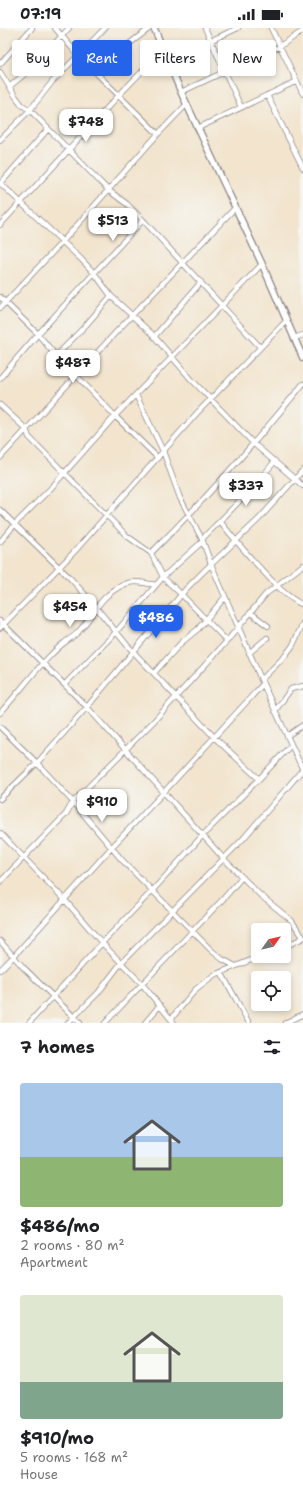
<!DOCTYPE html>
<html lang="en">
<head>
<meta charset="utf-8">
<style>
	:root { --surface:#fff; --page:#f6f6f6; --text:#202124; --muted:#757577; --accent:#2563eb }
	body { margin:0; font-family:"Shantell Sans",sans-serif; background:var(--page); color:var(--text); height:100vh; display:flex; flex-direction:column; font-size:15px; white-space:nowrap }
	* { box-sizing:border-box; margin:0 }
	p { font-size:13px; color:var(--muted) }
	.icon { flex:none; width:22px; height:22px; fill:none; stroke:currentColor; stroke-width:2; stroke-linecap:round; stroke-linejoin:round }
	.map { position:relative; height:995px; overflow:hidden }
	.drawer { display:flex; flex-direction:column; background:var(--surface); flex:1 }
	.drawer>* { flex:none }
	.guide { position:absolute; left:12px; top:12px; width:279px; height:36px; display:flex; gap:8px }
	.needle { width:26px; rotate:56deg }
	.controls { position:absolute; left:251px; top:895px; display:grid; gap:8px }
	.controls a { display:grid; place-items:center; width:40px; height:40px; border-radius:4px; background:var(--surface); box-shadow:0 2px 6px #0003; font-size:20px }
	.price { position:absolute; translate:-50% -34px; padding:0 9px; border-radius:8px; background:#fff; color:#222; font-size:13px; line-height:26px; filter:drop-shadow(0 1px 2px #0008) }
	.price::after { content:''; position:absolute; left:50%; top:24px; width:12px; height:9px; margin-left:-6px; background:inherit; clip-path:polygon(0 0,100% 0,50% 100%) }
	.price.current { background:var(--accent); color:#fff }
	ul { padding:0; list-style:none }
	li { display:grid; align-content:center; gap:8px; height:212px; padding:0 20px }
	li span { display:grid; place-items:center; height:124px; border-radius:4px; color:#555 }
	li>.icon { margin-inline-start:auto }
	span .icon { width:72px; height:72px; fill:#fffc; stroke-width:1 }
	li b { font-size:17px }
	h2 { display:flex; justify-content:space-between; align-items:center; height:48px; padding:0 20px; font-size:17px }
	.tag { padding:0 14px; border-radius:4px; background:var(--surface); box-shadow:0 2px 6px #0003; font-size:14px; line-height:36px }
	.tag.current { background:var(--accent); color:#fff }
	.status { display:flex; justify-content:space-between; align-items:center; height:28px; padding:0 20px; background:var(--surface); direction:ltr }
	.status svg { height:11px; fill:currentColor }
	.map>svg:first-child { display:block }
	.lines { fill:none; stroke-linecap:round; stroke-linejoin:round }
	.minor-casing { stroke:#8a8384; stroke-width:6 }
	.major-casing { stroke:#8a8384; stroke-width:8 }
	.minor { stroke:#fff; stroke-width:4.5 }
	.major { stroke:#fff; stroke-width:5.5 }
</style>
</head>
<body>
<div class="status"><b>07:19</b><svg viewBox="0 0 49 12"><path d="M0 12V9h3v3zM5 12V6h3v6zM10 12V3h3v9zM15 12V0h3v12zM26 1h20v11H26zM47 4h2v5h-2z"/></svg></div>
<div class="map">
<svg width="303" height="995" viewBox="0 0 303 995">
	<rect width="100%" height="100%" fill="#f6f6f2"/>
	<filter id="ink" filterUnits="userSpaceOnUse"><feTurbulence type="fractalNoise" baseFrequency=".025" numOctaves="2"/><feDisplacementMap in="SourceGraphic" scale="8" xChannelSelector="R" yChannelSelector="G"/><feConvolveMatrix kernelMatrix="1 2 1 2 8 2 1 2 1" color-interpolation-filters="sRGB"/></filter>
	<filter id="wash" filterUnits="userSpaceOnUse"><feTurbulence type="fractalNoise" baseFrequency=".012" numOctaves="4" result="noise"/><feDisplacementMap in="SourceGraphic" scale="16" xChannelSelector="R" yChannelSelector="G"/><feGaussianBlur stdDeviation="0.9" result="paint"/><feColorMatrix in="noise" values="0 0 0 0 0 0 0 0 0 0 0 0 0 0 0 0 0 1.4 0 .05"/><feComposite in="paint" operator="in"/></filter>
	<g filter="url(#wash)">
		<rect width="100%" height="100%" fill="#f2e4cd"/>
	</g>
	<g filter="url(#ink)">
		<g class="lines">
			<defs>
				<path id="minor" d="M55,0L78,27L158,106
					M205,0L241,79
					M271,0L303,66
					M167,33L238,0
					M0,36L32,0
					M0,44L16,69L22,77L30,82L108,162L127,176L143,192L260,319
					M98,47L125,19L150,0
					M9,59L32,40L69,0
					M181,64L280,18L303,3
					M267,67L303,140
					M198,100L297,53
					M0,112L30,82L52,54L105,0
					M0,155L81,231L95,246L111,268L153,307L191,351L254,416L303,458
					M1,155L48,101
					M0,197L119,67L163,22
					M0,269L38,306L56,328L76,347L115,388L158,430
					M0,280L63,213L158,106L187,76
					M154,309L201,254
					M294,310L303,307
					M56,328L86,297L111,268
					M0,350L38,306L143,192
					M136,367L163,423L180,470L202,511L211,536L263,656L303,742
					M0,377L26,401L29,409L127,508L151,525L163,549L168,554L182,567L227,613
					M0,430L118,302L235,180
					M0,482L70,550L90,572L127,617L214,709L259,751
					M220,493C233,510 246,525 261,541C273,554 286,569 303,577
					M202,511C227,486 253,461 275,433
					M0,514L15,496L52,459L115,388L262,236
					M151,525C205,472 255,415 303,356
					M251,585L268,598
					M0,593L87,679L224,831L260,867L291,892L303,909
					M0,600L75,523L197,385L286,293
					M249,625L267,610
					M154,645L181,615L198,601L225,569
					M261,652L285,628L293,617L303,595
					M65,656L116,604L163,549L203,513
					M275,683L291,661L303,658
					M0,685C15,669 29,650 44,634C50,628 57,620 64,615C69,611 75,608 79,603C96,584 99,568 125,556C134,552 146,555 156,557
					M0,699L37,735L73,774L122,832L211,922L222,931L235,938
					M287,708L303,697
					M0,771L37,735L87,679L186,561L204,543L259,491L303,442
					M0,805L64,871L102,915L142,956L174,995
					M0,854L66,786L73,774L153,694L227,613L266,566L303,537
					M0,913L23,939L80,995
					M284,919L303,910
					M0,942L14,928L111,820L164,764L263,656
					M221,944L249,995
					M171,991L196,961L214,947L261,928
					M29,995L102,915L153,862L203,807L259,751L291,717
					M68,995L98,965L121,935L243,811L303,741
					M105,995L224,870L242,849
					M145,995L160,977
					M285,995L303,986"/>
				<path id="major" d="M154,0L181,64L262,236L303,330"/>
			</defs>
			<use href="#minor" class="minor-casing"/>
			<use href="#major" class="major-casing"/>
			<use href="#minor" class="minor"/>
			<use href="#major" class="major"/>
		</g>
	</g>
</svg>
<div class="controls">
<a><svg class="needle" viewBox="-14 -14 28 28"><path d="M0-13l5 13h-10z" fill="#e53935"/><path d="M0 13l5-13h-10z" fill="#757577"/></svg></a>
<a><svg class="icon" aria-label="locate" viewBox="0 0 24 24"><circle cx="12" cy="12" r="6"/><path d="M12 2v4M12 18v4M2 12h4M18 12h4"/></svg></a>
</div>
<b class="price" style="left:86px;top:115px">$748</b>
<b class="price" style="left:113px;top:214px">$513</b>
<b class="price" style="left:73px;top:356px">$487</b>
<b class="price" style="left:246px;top:479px">$337</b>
<b class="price" style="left:70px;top:600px">$454</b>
<b class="price current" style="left:156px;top:611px">$486</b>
<b class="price" style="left:102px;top:795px">$910</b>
<div class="guide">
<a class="tag">Buy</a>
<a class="tag current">Rent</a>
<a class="tag">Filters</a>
<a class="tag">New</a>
</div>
</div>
<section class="drawer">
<h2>7 homes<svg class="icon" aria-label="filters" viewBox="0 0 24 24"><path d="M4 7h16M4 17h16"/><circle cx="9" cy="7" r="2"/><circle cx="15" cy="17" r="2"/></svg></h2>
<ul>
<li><span style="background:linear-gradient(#a9c7e8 60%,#8fb573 0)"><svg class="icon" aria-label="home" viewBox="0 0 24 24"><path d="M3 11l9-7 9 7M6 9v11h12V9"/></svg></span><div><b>$486/mo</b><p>2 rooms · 80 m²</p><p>Apartment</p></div></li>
<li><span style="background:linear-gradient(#dfe7d0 70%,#7fa58c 0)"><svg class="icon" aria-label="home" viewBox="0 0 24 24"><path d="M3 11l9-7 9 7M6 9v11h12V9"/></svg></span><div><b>$910/mo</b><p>5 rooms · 168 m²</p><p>House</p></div></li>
</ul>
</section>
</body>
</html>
